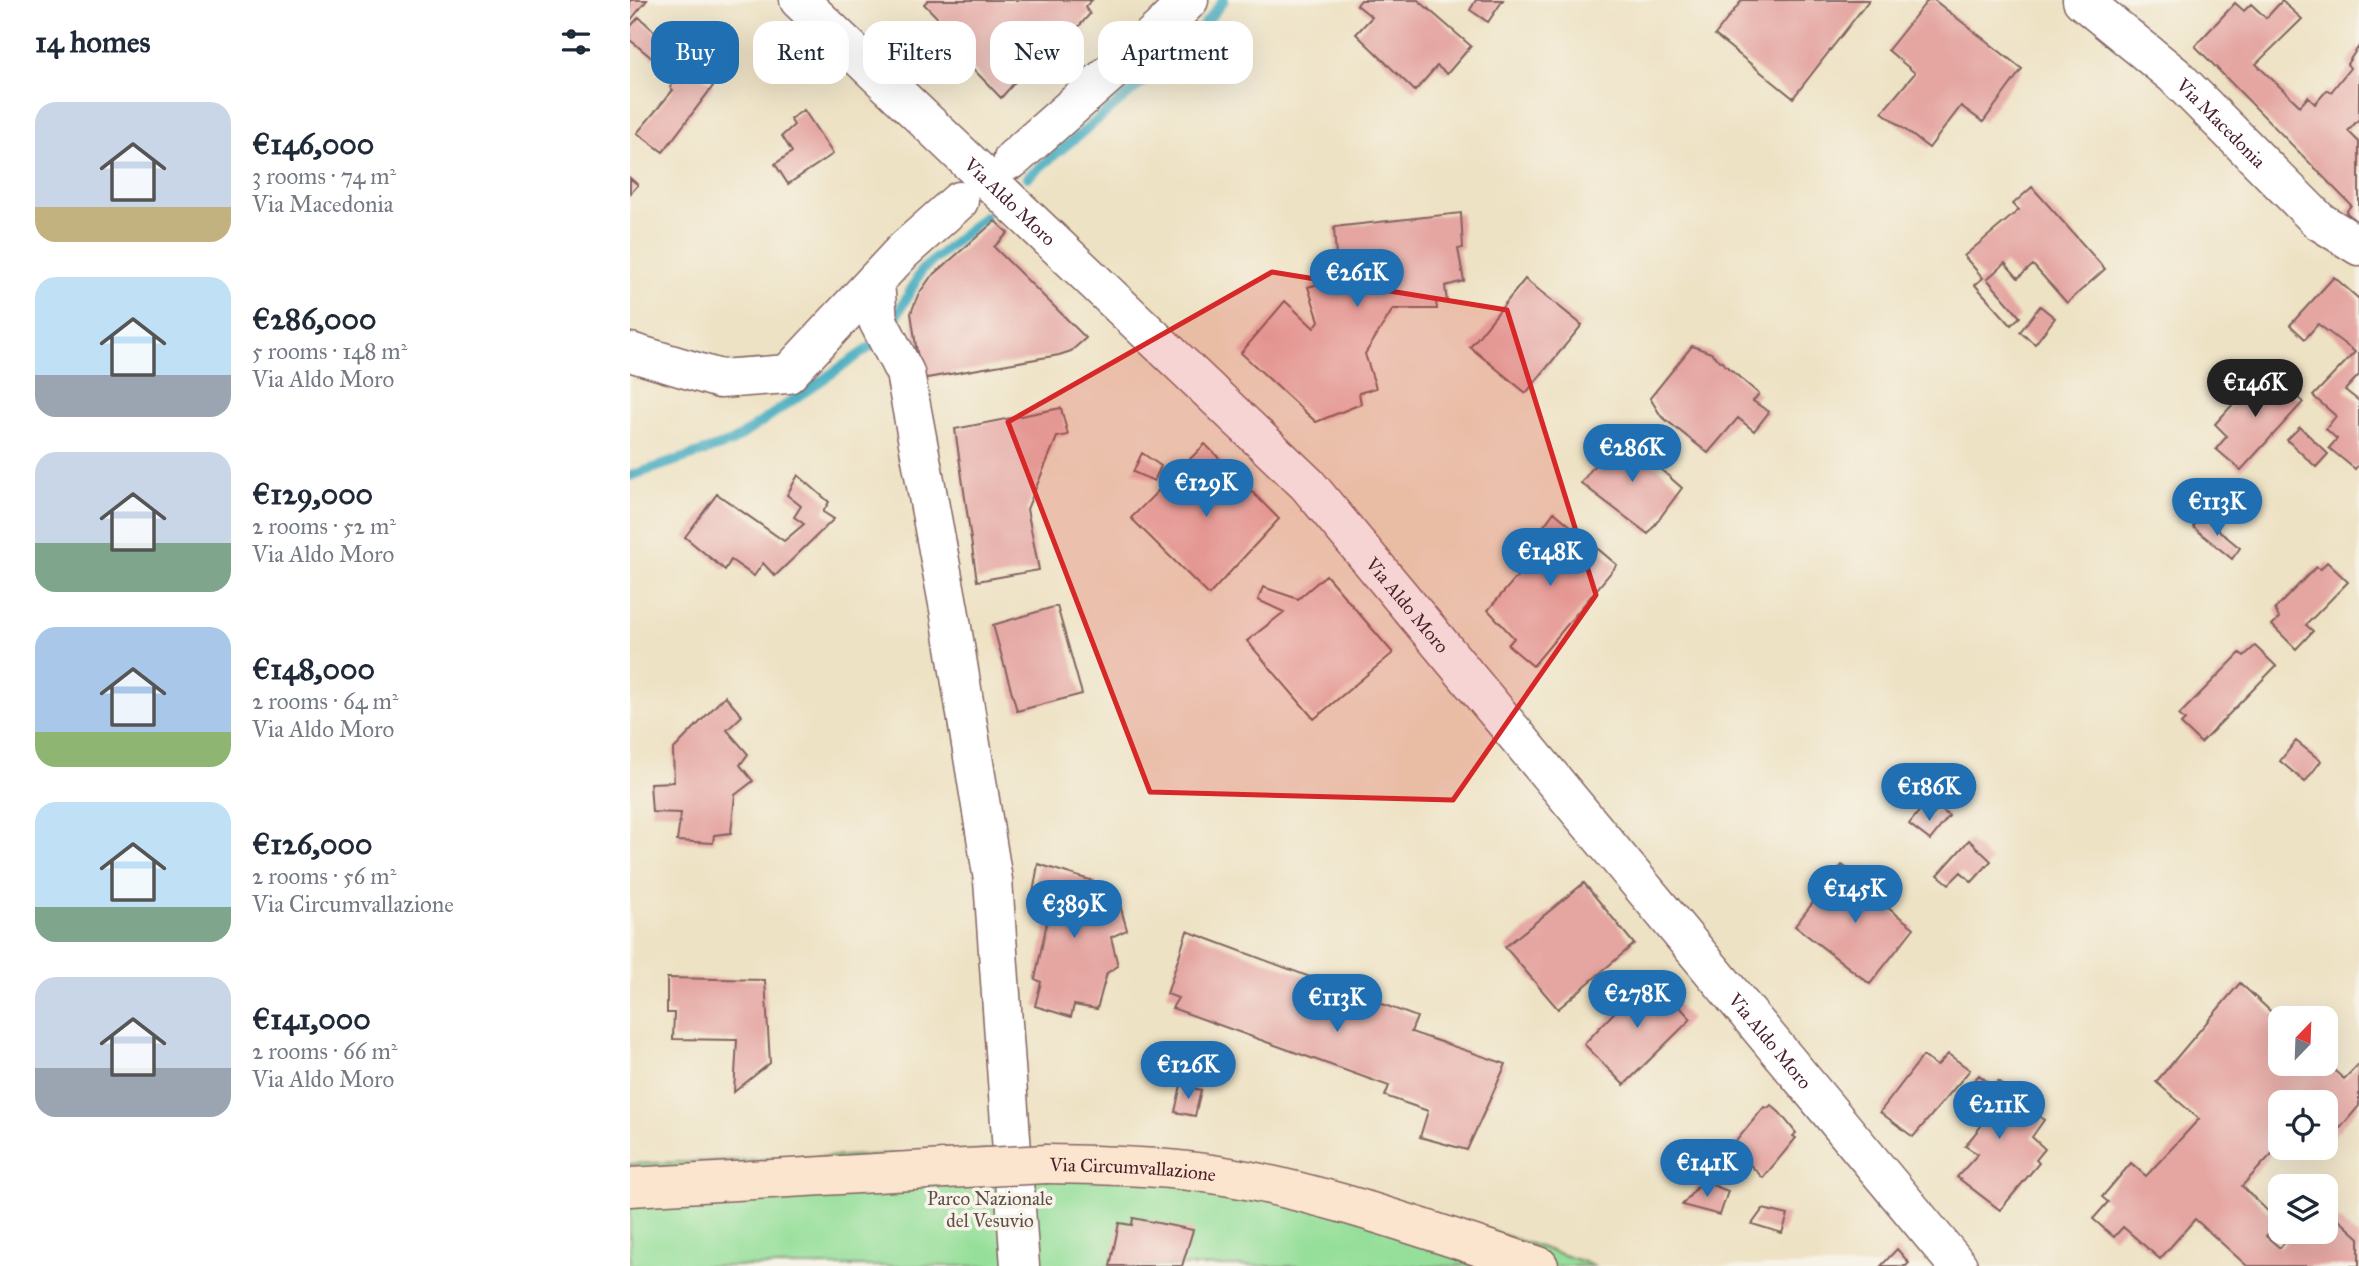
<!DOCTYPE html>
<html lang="en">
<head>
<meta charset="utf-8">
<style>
	:root { --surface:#fff; --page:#f2f2f3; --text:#1f2937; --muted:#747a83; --accent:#1f6fb2 }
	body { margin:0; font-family:"IM FELL Great Primer",serif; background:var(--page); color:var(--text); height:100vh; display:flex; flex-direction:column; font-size:26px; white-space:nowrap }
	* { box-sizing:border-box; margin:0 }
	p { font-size:23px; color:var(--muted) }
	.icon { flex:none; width:38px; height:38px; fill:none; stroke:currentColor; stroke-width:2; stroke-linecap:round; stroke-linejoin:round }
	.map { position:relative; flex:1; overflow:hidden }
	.panel { display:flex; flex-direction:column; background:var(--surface); width:630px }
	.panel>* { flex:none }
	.hud { position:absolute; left:21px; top:21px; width:665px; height:63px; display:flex; gap:14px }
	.needle { width:46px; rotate:23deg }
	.controls { position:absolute; left:1638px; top:1006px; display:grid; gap:14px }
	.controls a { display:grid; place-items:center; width:70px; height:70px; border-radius:14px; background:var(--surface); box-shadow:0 7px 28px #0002; font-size:35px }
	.price { position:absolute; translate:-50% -60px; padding:0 16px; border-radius:24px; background:var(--accent); color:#fff; font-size:23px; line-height:46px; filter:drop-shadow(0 2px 4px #0008) }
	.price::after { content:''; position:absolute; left:50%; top:42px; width:21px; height:16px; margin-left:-10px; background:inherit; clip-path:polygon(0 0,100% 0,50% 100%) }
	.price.on { background:#222; color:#fff }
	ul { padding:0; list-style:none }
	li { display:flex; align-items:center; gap:21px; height:175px; padding:0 35px }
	li span { display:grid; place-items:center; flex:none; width:196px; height:140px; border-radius:21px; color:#555 }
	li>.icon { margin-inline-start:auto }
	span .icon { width:84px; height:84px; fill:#fffc; stroke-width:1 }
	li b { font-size:30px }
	h2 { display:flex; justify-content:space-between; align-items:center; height:84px; padding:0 35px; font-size:30px }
	.chip { padding:0 24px; border-radius:21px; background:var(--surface); box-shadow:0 7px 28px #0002; font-size:24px; line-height:63px }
	.chip.on { background:var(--accent); color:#fff }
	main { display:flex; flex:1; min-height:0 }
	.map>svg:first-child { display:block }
	.green { fill:#95df9a; stroke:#707f62; stroke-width:2 }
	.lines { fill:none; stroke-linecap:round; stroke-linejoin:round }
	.stream { stroke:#3faabf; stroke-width:10 }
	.building { fill:#e5a6a2 }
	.minor-casing { stroke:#836361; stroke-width:41 }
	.tertiary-casing { stroke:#836361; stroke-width:41 }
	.secondary-casing { stroke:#836361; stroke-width:41 }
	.minor { stroke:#fff; stroke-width:38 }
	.tertiary { stroke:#fff; stroke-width:38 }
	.secondary { stroke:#fce5cf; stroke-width:38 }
	.secondary-bridge-casing { stroke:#836361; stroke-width:41; stroke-linecap:butt }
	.secondary-bridge { stroke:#fce5cf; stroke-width:38 }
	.marked { fill:#d62828; fill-opacity:0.2; stroke:#d62828; stroke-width:5; stroke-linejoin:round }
	.labels { text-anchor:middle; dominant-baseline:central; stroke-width:7; stroke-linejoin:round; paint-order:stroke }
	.street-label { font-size:19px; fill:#4a1f2b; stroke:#f7f3e8 }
	.park-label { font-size:19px; fill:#5d4f47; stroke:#f7f3e8 }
</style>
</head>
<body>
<main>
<section class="panel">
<h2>14 homes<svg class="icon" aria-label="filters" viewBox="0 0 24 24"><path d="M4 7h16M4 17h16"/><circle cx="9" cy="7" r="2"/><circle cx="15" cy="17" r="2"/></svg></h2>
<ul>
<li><span style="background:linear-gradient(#c9d6e8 75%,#c2b280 0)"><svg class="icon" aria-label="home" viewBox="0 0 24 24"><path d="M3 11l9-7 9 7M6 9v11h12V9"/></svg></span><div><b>€146,000</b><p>3 rooms · 74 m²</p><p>Via Macedonia</p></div></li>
<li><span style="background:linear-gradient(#bfe0f5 70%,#9aa5b1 0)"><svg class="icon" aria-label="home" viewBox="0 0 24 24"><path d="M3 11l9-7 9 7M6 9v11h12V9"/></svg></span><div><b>€286,000</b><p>5 rooms · 148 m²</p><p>Via Aldo Moro</p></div></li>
<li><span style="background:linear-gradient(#c9d6e8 65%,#7fa58c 0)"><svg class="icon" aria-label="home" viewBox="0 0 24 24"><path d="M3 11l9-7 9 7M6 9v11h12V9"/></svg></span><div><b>€129,000</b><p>2 rooms · 52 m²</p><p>Via Aldo Moro</p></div></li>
<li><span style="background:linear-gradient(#a9c7e8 75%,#8fb573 0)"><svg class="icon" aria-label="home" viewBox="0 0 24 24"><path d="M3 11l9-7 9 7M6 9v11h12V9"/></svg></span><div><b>€148,000</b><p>2 rooms · 64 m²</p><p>Via Aldo Moro</p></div></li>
<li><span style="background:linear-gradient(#bfe0f5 75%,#7fa58c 0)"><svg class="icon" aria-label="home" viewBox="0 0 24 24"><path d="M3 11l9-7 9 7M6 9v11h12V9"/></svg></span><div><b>€126,000</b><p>2 rooms · 56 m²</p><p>Via Circumvallazione</p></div></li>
<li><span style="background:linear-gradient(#c9d6e8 65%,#9aa5b1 0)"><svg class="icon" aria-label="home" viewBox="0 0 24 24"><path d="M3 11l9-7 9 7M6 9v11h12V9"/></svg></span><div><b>€141,000</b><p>2 rooms · 66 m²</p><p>Via Aldo Moro</p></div></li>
</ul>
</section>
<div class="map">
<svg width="1729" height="1266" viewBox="0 0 1729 1266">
	<rect width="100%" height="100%" fill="#f7f3e8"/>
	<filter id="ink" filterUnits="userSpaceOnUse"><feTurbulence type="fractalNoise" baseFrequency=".0143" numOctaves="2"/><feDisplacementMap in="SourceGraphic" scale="14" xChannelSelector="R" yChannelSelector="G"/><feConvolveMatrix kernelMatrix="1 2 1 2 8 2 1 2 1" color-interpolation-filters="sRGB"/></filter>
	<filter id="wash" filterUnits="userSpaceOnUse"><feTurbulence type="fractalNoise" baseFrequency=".00686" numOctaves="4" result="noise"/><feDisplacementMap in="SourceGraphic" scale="28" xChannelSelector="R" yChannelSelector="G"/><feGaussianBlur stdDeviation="1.57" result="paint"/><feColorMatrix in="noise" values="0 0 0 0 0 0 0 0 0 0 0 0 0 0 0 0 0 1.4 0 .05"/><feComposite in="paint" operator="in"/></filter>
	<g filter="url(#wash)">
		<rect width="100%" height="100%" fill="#eee2c4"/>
		<path class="green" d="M380,1150L838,1223L966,1266H0V1164Z"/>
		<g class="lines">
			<path class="stream" d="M398,177L556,47L594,0
				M261,326L292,270L355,216
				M0,476L102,442L249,341"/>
		</g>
		<g id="blocks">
			<path class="building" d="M0,0H17L0,21Z
				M298,0H462L455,7L460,14L431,46L420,32L394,58L400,65L371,98L325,50L332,43L294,4Z
				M731,0H788L841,46L817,74L807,66L785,91L726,34L742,17L727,5Z
				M846,0H873L858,22L840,10Z
				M1112,0H1239L1163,98L1085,35Z
				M1298,0H1304L1392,69L1353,122L1331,106L1299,148L1252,112L1285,73L1258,50Z
				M1652,1L1672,19L1626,64L1670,106L1678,97L1685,104L1697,90L1701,92L1720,68L1717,64L1729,46V119L1718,131L1729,142V224L1716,212L1721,205L1565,46L1605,3L1614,11L1621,4L1636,18Z
				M9,17L83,86L33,152L7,133L43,90L40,87L45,82L37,74L43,63L32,51L23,59L0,40V27Z
				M174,110L203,154L158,184L145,164L162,152L152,136L164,125L160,119Z
				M0,178L8,185L0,194Z
				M1402,187L1475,269L1437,303L1403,265L1388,278L1375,263L1357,279L1390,317L1381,325L1345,285L1353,278L1334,256L1389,210L1383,204Z
				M831,213L833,248L828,249L834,281L815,286L817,302L806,301L807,309H763L735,354L746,388L729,393L731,404L686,422L611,353L655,301L684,328L689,321L678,287L699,281L706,258L704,227Z
				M365,221L378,233L364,247L456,338L441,351L429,355L291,379L281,313L288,295L300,278Z
				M1704,277L1729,299V375L1715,390L1729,401V464L1725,469L1699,448L1707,439L1696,429L1706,416L1683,396L1725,352L1688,324L1675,339L1660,325Z
				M895,279L952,325L896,393L840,347Z
				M1410,306L1425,318L1405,344L1390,332Z
				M1062,346L1081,353L1129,394L1123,401L1139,412L1124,431L1108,418L1078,453L1031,416L1020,398Z
				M1634,370L1673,402L1611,470L1586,449L1597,436L1585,424Z
				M431,408L438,435L427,437L397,509L409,570L347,581L325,429Z
				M1670,427L1698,454L1686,467L1657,440Z
				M989,433L1052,488L1018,534L951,483Z
				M575,444L649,519L579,595L501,518Z
				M512,453L531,466L524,481L503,472Z
				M168,475L199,502L193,512L204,519L145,576L133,563L124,576L101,560L95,570L55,537L87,494L154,541L174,524L164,517L171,506L157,495Z
				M924,512L987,565L903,666L878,645L884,638L858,610L904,557L896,550Z
				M1572,517L1610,548L1602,559L1563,527Z
				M1697,562L1718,582L1676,625L1683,631L1666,649L1642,625L1649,618L1645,609L1686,567L1691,569Z
				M696,575L763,653L684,719L617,641L654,612L628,600L633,587L668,599Z
				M427,606L452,694L387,711L363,625Z
				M1625,646L1646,666L1571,743L1551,724L1555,720L1549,715L1610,653L1614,656Z
				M95,696L112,716L97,730L118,754L110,765L123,781L105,795L101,833L84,835L83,843L47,841L51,813L22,812L20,783L44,782L43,750Z
				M1666,741L1691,761L1675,782L1650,761Z
				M1309,808L1319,816L1300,840L1279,824L1291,809L1301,817Z
				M1339,840L1361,861L1342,882L1331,872L1319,884L1308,875Z
				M408,864L463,881L471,902L488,898L497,930L481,937L488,966L477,973L467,1009L444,1005L441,1017L405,1006L411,982L405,979L418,917L400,911Z
				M1212,865L1255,894L1249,901L1284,928L1240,984L1165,926Z
				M954,883L1004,944L928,1009L875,947Z
				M557,931L787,1017L781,1032L876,1064L837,1150L790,1137L798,1111L755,1096L759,1086L542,1008L548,998L537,994Z
				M1020,975L1061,1019L994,1085L954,1044Z
				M37,978L135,980L140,1063L104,1092L107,1040L43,1039L44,1013H37Z
				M1610,983L1650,1020V1064H1697L1714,1079L1729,1064V1106L1696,1145V1102H1650V1145L1612,1186L1648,1221L1636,1236L1650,1248L1661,1235L1657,1232H1696V1226L1699,1229L1708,1219L1729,1238V1266H1617L1565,1219L1530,1259L1493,1227L1484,1237L1463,1219L1478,1202L1472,1197L1501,1163L1516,1176L1569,1119L1526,1082Z
				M1318,1054L1340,1070L1283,1137L1250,1112L1293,1056L1307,1066Z
				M1349,1075L1364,1087L1368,1081L1414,1120L1402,1137L1415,1149L1406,1160L1409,1163L1370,1210L1327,1177L1348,1154L1335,1146L1352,1125L1324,1102Z
				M551,1085L571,1090L565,1116L545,1112Z
				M1141,1105L1150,1113L1166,1133L1163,1136L1166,1138L1133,1178L1102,1146L1134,1107L1138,1108Z
				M1072,1181L1098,1191L1090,1215L1052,1205Z
				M1133,1209L1158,1215L1152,1233L1122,1224Z
				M503,1218L563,1230L552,1266H480L489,1223L502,1225Z
				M1267,1249L1279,1263L1276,1266H1251Z"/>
		</g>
	</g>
	<g filter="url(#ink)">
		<use href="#blocks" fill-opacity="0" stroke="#836361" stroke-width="2"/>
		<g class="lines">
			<defs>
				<g id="minor">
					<path id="s1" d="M169,0L677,484L1328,1266"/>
					<path d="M383,159L530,29L559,0"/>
					<path d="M329,201L273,251L245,281L248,321L275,373L319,609L363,880L390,1266"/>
					<path d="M0,352L90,379L158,374L245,281"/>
				</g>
				<g id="tertiary">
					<path id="s2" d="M1452,0L1544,75L1689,221L1729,246"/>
				</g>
				<g id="secondary">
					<path id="s3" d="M417,1164C472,1165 527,1166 582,1174C693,1191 801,1232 909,1266"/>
					<path d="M0,1187L315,1169"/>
				</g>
			</defs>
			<use href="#minor" class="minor-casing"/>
			<use href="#tertiary" class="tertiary-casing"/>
			<use href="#secondary" class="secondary-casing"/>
			<use href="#minor" class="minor"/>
			<use href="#tertiary" class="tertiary"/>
			<use href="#secondary" class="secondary"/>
			<defs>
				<path id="secondary-bridge" d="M315,1169L417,1164"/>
			</defs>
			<use href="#secondary-bridge" class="secondary-bridge-casing"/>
			<use href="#secondary-bridge" class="secondary-bridge"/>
		</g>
	</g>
	<path class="marked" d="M642,272L877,310L966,595L823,800L520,792L378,422Z"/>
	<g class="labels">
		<g class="street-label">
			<text stroke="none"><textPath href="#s2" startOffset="186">Via Macedonia</textPath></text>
			<text stroke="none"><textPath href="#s1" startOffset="292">Via Aldo Moro</textPath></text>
			<text stroke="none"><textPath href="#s1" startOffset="859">Via Aldo Moro</textPath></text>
			<text stroke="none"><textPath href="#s1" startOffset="1426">Via Aldo Moro</textPath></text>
			<text stroke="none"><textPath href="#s3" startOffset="86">Via Circumvallazione</textPath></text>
		</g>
		<g class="park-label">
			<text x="360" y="1198">Parco Nazionale<tspan x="360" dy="22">del Vesuvio</tspan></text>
		</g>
	</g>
</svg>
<div class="controls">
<a><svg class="needle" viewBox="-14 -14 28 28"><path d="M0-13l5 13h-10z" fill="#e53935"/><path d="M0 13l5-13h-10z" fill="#747a83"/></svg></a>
<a><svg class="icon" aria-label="locate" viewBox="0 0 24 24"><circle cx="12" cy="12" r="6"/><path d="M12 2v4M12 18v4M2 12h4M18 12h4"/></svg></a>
<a><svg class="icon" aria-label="layers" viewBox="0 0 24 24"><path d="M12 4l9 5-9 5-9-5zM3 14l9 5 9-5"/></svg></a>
</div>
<b class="price" style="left:727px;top:309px">€261K</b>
<b class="price on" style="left:1625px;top:419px">€146K</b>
<b class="price" style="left:1002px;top:484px">€286K</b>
<b class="price" style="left:576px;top:519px">€129K</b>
<b class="price" style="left:1587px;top:538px">€113K</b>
<b class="price" style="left:920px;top:588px">€148K</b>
<b class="price" style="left:1299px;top:823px">€186K</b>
<b class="price" style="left:1225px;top:925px">€145K</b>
<b class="price" style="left:444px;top:940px">€389K</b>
<b class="price" style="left:1007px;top:1030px">€278K</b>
<b class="price" style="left:707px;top:1034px">€113K</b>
<b class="price" style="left:558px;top:1101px">€126K</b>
<b class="price" style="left:1369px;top:1141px">€211K</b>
<b class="price" style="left:1077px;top:1199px">€141K</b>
<div class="hud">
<a class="chip on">Buy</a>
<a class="chip">Rent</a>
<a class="chip">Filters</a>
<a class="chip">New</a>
<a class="chip">Apartment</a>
</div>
</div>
</main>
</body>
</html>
